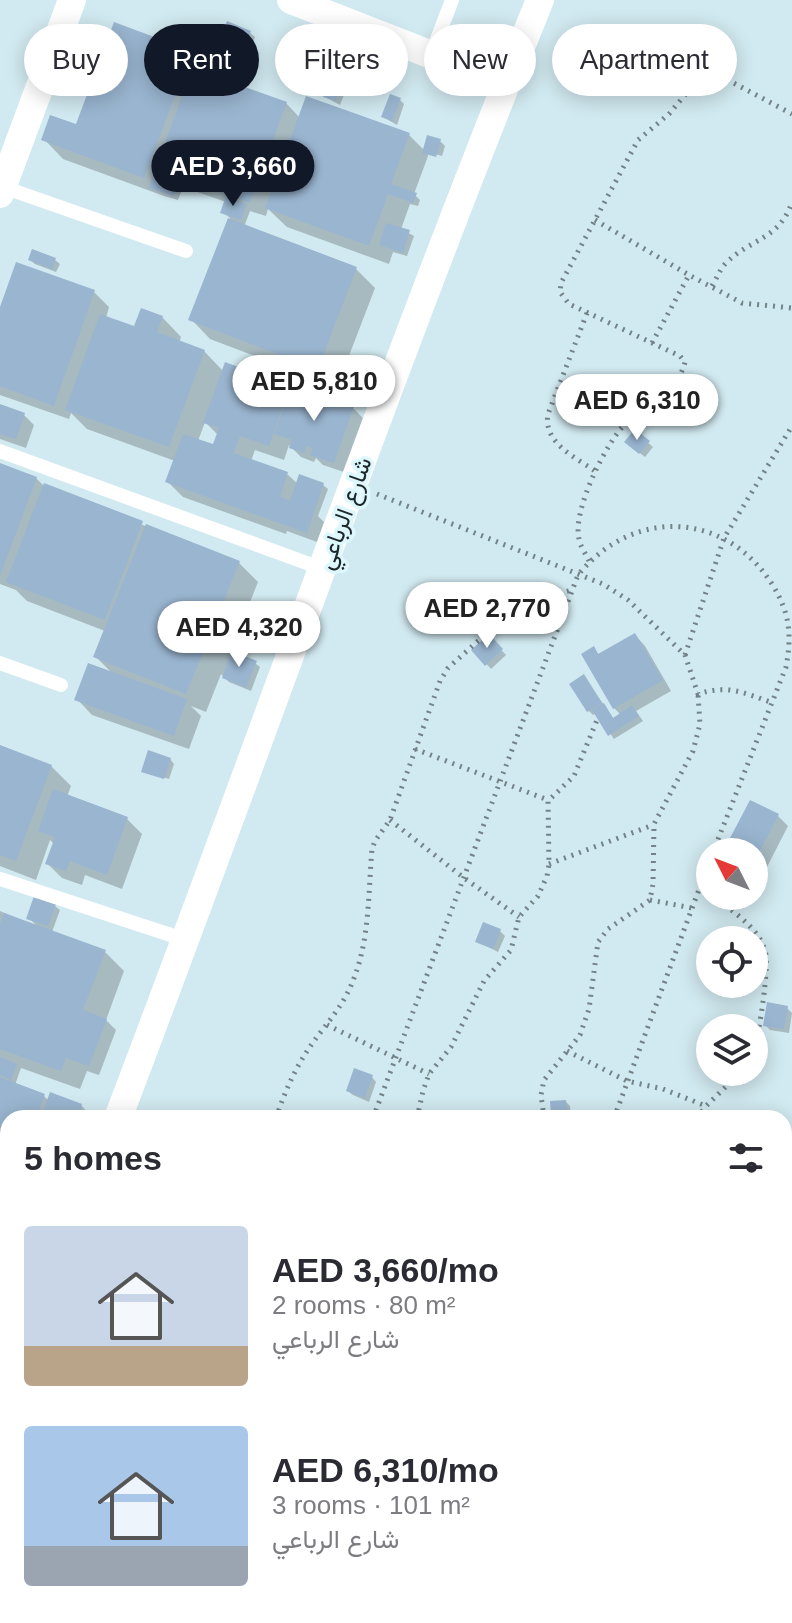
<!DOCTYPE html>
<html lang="en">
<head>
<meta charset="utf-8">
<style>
	:root { --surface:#fff; --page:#f7f7f7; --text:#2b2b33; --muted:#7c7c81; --accent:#111827 }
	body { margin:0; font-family:Arial,Vazirmatn,sans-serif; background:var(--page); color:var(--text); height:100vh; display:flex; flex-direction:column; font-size:30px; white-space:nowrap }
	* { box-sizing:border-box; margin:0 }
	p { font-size:26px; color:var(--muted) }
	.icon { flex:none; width:44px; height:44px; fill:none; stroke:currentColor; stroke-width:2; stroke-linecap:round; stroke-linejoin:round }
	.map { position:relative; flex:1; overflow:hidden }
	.drawer { position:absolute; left:0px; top:1110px; width:792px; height:514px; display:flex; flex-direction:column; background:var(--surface); border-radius:24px 24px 0 0; box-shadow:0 4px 20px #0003 }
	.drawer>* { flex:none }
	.guide { position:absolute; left:24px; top:24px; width:744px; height:72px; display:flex; gap:16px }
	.needle { width:52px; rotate:312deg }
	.tools { position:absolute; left:696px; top:838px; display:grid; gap:16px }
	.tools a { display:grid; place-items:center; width:72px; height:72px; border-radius:50%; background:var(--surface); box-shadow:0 4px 20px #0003; font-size:40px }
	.price { position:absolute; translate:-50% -68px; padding:0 18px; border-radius:28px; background:#fff; color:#222; font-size:26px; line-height:52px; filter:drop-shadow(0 2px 4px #0008) }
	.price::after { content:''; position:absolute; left:50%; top:48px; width:24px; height:18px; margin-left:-12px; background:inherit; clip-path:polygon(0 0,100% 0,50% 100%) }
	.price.current { background:var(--accent); color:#fff }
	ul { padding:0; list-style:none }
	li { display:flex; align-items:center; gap:24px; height:200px; padding:0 24px }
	li span { display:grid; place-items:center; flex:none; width:224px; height:160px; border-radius:8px; color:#555 }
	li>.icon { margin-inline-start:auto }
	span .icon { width:96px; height:96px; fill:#fffc; stroke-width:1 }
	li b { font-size:34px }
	h2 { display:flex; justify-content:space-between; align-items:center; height:96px; padding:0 24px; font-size:34px }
	.tag { padding:0 28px; border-radius:36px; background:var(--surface); box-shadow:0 4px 20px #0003; font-size:28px; line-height:72px }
	.tag.current { background:var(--accent); color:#fff }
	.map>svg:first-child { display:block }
	.shadow { fill:#0003; fill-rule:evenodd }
	.building { fill:#9ab5d0 }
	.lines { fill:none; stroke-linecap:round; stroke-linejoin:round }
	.path { stroke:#738388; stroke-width:5; stroke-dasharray:2 6; stroke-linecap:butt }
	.lane { stroke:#fff; stroke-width:14 }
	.street { stroke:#fff; stroke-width:28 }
	.labels { text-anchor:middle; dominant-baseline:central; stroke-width:7; stroke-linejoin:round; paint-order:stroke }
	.street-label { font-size:24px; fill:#1c2527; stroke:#def7fd }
</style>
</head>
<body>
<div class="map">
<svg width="792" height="1623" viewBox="0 0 792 1623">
	<rect width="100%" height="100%" fill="#d1e9f0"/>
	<path class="shadow" d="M250,33L255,37L248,54L221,41Z
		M707,45L712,50L703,66L681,51Z
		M191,53L210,72L209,76L286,103L300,118L409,135L425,151L440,141L445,146L442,156L428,152V156L441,160L428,156L414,194L420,200L418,206L410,204L401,229L414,236L407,256L393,252L389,264L287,227L268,209L266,216L250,211L244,227L356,269L375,288L337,387L210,339L191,319L230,218L223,212L226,202L183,187L178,200L164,196L63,159L44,139L77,127Z
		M343,80L348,85L340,105L325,97Z
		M400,100L404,104L397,125L383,117Z
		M30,260H55L60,264L56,272L35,264Z
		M94,292L109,307L106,318L135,328L162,317L181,337L179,343L204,351L223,371L289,387L353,408L363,418L344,472L323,465L316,458L314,462L301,457L289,445L284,460L255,450L251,461L287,474L298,484L323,485L328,489L318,516L324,522L317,542L287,531L286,534L183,497L168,482L175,461L87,429L71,413L69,419L0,395V313ZM205,422L218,435L214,447L198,441Z
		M0,406L24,415L34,425L26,448L0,439Z
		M635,431L653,447L645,457L631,446Z
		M0,465L36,478L45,487L238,562L258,582L230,652L255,663L260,667L251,691L229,682L221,674L206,712L191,706L201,716L189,749L92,715L77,699L114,675L95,656L105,631L27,601L16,590L0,584Z
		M635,635L645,646L671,691L636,711L643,721L614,739L596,713L593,715L588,710L584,677L614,719L621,715L614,708L593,649L600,655Z
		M489,637L506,655L491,669L474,650Z
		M0,748L51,766L71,786L67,797L127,819L142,834L122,889L85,875L82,885L62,878L47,863L54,844L50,840L36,880L0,866Z
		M170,759L174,764L169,779L144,771Z
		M778,816L788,826L766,869L754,862V852H743L732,840Z
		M55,906L60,910L52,932L105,952L124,971L106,1020L116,1030L99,1075L87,1071L80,1089L21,1068L15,1085L44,1096L49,1101L81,1105L91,1116L90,1118H8V1204L0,1201V911L38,927L29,918Z
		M500,931L505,936L498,952L477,941Z
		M787,1008L792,1013L789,1033L770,1030L765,1025Z
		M372,1077L376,1082L369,1102L353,1095L348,1091Z
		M566,1102L570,1106L571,1118H555L553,1115Z
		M0,1217L8,1219V1301L6,1307L8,1308V1340L0,1337Z
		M784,1538L792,1542V1569L788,1567L784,1576Z
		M14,1616H106L111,1621L11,1623Z
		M483,1616H545L553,1623H479Z"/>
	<path class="building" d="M227,21L251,31L243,51L219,41Z
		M114,22L192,51L144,178L41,140L50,115L76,124Z
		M689,32L709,43L698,63L678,51Z
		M192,68L287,102L250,203L180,177L174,196L149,188Z
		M331,74L344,78L336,101L323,97Z
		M390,94L401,98L392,121L381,117Z
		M306,96L410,133L391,184L417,193L413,203L388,194L369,246L265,208Z
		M427,135L441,139L436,157L422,153Z
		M226,196L247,204L241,220L220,213Z
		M228,218L357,267L318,369L188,320Z
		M386,223L410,230L403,253L379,245Z
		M32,249L56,258L52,269L28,260Z
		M16,262L95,290L54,406L0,386V307Z
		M141,308L163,316L157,332L205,350L169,447L65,410L100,314L134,326Z
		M225,362L290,386L269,446L240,436L234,453L288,472L280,497L290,501L299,474L324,483L307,533L165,482L183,434L213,444L219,428L203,423Z
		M292,384L354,406L334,463L310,455L313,448L307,446L304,453L289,448L292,440L274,434Z
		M0,404L25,413L16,439L0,434Z
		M635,429L650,441L639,454L624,442Z
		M0,463L37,477L0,576Z
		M44,483L143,521L105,620L6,582Z
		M146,524L240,561L186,694L93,657Z
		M635,633L663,680L613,709L581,654L594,646L598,654Z
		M489,634L503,649L485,666L471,650Z
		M232,651L257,661L246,687L222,678Z
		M88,663L187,699L174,736L74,700Z
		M584,674L602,703L587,712L569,684Z
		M604,703L613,718L632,705L639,716L608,736L592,710Z
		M0,745L52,765L16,861L0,855Z
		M148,750L171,758L164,779L141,772Z
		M53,789L128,817L107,875L70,861L66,871L45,864L55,837L38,831Z
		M750,800L779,814L754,862V852H739L742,847L729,840Z
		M34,896L56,904L48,926L26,919Z
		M4,913L106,950L83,1010L107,1019L89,1066L66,1058L61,1071L0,1049V924Z
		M483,922L501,929L493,949L475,942Z
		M767,1002L788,1006L784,1029L763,1026Z
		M0,1057L17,1064L11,1080L0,1075Z
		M354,1068L373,1075L365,1098L346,1091Z
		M0,1077L45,1094L36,1118H8V1193L0,1190Z
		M50,1092L82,1104L77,1118L41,1117Z
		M566,1100L567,1115L551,1116L550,1101Z
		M0,1214L8,1217V1260L0,1257Z
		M0,1303L8,1306V1335L0,1332Z
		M784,1535L792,1539V1562L784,1557Z
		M12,1616H85L82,1623H9Z
		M407,1616H427L441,1623H403Z
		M481,1616H547L542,1623H476Z
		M689,1616H774L787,1623H685Z"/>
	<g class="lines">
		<path class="path" d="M595,220L689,275L742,303L792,308
			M712,286C717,278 720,269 726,263C750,239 780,239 792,202
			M587,313L548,414C543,443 575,457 595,471
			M652,343L689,275
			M377,494L603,584L628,600L685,655L698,694C728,684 744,693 773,703
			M589,561C586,554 580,546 579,539C572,510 607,440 628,421C637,412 647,415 657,410C666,405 683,372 685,362L680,356L569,304L560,292L561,283L638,140L669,114L704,72L711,71L792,114
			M685,655L724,538L792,426
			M415,749L548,800
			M390,820L464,878L519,917
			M549,864L653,825
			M712,896C731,910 757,926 765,950C770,966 759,1033 754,1051
			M650,900L692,908
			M327,1025L429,1074
			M567,1051L627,1081L663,1089L706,1106
			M276,1118C283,1097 292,1075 304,1056C319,1031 341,1011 352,983C370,941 368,894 372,849L375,841L390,820L440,681L448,668L478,641L506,621L551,596L572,590
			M373,1118L578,575C633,507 725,511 772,584C790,613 792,635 786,667L713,852
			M417,1118L423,1091L429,1074L451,1047L484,981L511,950L519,917L538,896L547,876L549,864L548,801L574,776L597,720
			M544,1118L541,1095L544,1080L580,1035L589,1009L598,942L608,929L650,900L653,884L654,824L693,751L700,724L698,694
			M614,1118L710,860
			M697,1118L706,1106L741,1072"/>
		<path class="lane" d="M431,55L452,0
			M3,187L186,251
			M0,451L323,569
			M0,663L61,685
			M0,879L186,940
			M0,1388L8,1390
			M784,1608L792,1612"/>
		<path class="street" d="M291,0L506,84
			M0,194L72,0
			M118,1118C260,746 390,369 540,0
			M784,1402L792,1388
			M0,1428L8,1408
			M0,1499L8,1503
			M227,1616L241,1623
			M662,1623L666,1616"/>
	</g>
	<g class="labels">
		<g class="street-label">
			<text transform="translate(344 513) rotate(-70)">شارع الرباعي</text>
		</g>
	</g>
</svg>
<div class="tools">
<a><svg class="needle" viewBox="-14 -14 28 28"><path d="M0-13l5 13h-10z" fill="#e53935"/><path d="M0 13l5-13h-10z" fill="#7c7c81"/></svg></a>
<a><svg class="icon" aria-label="locate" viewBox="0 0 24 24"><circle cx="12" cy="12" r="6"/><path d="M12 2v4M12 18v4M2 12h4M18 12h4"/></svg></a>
<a><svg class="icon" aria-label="layers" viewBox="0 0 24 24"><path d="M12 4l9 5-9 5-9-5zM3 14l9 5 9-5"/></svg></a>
</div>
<b class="price current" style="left:233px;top:208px">AED 3,660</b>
<b class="price" style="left:314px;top:423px">AED 5,810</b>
<b class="price" style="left:637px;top:442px">AED 6,310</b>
<b class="price" style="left:487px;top:650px">AED 2,770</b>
<b class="price" style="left:239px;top:669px">AED 4,320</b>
<div class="guide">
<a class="tag">Buy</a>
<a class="tag current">Rent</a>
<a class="tag">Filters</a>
<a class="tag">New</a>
<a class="tag">Apartment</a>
</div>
<section class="drawer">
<h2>5 homes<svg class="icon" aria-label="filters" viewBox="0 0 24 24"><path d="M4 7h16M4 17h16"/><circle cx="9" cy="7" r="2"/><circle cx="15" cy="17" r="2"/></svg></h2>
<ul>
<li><span style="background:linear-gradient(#c9d6e8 75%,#b9a48a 0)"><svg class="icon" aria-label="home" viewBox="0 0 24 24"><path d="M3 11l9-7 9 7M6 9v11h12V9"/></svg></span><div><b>AED 3,660/mo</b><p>2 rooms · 80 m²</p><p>شارع الرباعي</p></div></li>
<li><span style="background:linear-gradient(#a9c7e8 75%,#9aa5b1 0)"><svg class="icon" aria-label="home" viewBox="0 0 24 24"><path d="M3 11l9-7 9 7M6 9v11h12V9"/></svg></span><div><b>AED 6,310/mo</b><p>3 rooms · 101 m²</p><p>شارع الرباعي</p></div></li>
</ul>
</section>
</div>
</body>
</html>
